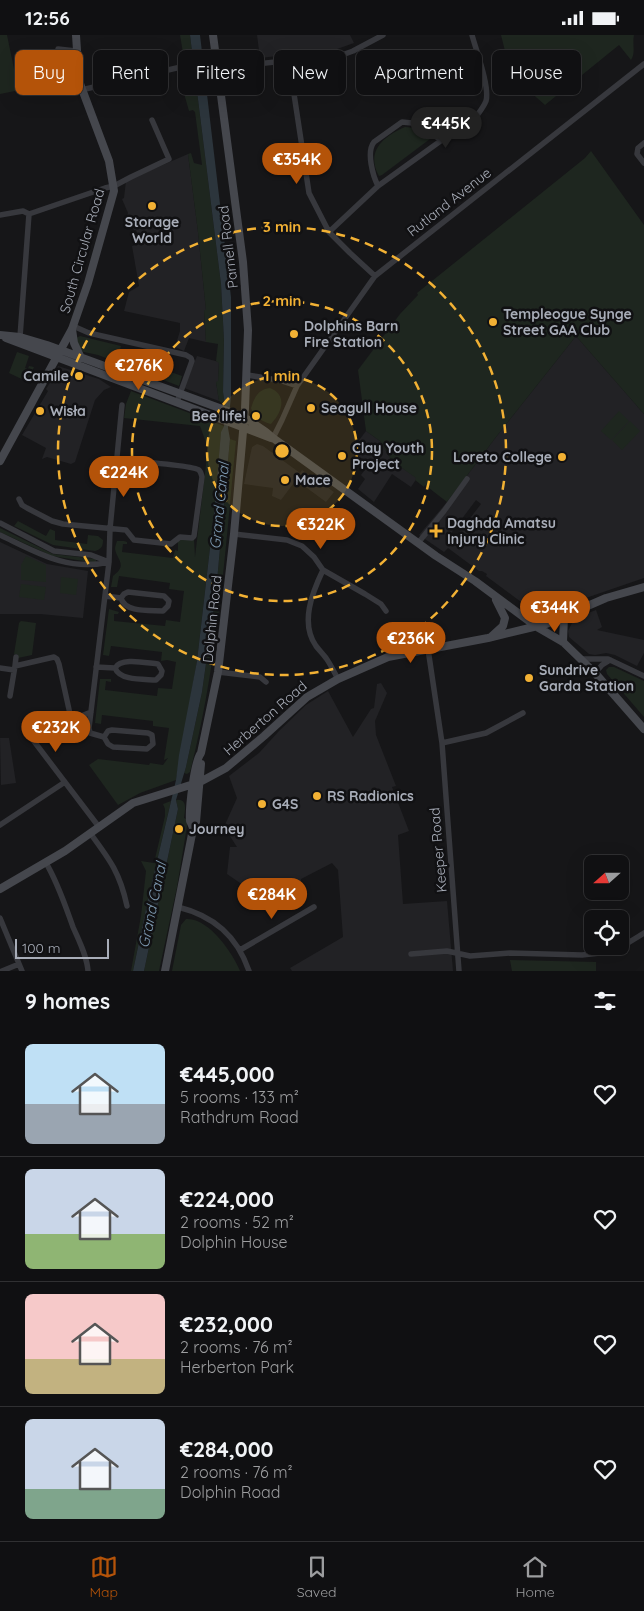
<!DOCTYPE html>
<html lang="en">
<head>
<meta charset="utf-8">
<style>
	:root { --surface:#101012; --page:#1e1e20; --text:#f1f3f6; --muted:#9c9d9f; --line:#303032; --accent:#b45309 }
	body { margin:0; font-family:Quicksand,sans-serif; background:var(--page); color:var(--text); height:100vh; display:flex; flex-direction:column; font-size:19px; white-space:nowrap }
	* { box-sizing:border-box; margin:0 }
	p { font-size:16px; color:var(--muted) }
	.icon { flex:none; width:28px; height:28px; fill:none; stroke:currentColor; stroke-width:2; stroke-linecap:round; stroke-linejoin:round }
	.map { position:relative; height:936px; overflow:hidden }
	.sheet { display:flex; flex-direction:column; background:var(--surface); flex:1 }
	.sheet>* { flex:none }
	.guide { position:absolute; left:15px; top:15px; width:615px; height:45px; display:flex; gap:10px }
	.needle { width:32px; rotate:249deg }
	.buttons { position:absolute; left:584px; top:820px; display:grid; gap:10px }
	.buttons a { display:grid; place-items:center; width:45px; height:45px; border-radius:8px; background:var(--surface); box-shadow:0 5px 20px #0002,0 0 0 1px var(--line); font-size:25px }
	.scale { position:absolute; left:15px; bottom:12px; width:94px; box-sizing:border-box; padding-left:5px; border:2px solid #a8adb8; border-top:0; font-size:14px; line-height:18px; white-space:nowrap; color:#a8adb8; -webkit-text-stroke:4px #111113; paint-order:stroke }
	.price { position:absolute; translate:-50% -42px; padding:0 11px; border-radius:18px; background:var(--accent); color:#fff; font-size:16px; line-height:32px; filter:drop-shadow(0 1px 2px #0008) }
	.price::after { content:''; position:absolute; left:50%; top:30px; width:15px; height:11px; margin-left:-8px; background:inherit; clip-path:polygon(0 0,100% 0,50% 100%) }
	.price.current { background:#222; color:#fff }
	ul { padding:0; list-style:none }
	li { display:flex; align-items:center; gap:15px; height:125px; padding:0 25px }
	li+li { border-top:1px solid var(--line) }
	li span { display:grid; place-items:center; flex:none; width:140px; height:100px; border-radius:8px; color:#555 }
	li>.icon { margin-inline-start:auto }
	span .icon { width:60px; height:60px; fill:#fffc; stroke-width:1 }
	li b { font-size:21px }
	h2 { display:flex; justify-content:space-between; align-items:center; height:60px; padding:0 25px; font-size:21px }
	.tag { padding:0 18px; border-radius:8px; background:var(--surface); box-shadow:0 5px 20px #0002,0 0 0 1px var(--line); font-size:18px; line-height:45px }
	.tag.current { background:var(--accent); color:#fff }
	.status { display:flex; justify-content:space-between; align-items:center; height:35px; padding:0 25px; background:var(--surface); direction:ltr }
	.status svg { height:14px; fill:currentColor }
	.menu { display:flex; justify-content:space-around; align-items:center; height:70px; border-top:1px solid var(--line); background:var(--surface); font-size:14px; color:var(--muted) }
	.menu a { display:grid; justify-items:center; gap:2px }
	.menu .current { color:var(--accent) }
	.map>svg:first-child { display:block }
	.built { fill:#222225; fill-rule:evenodd }
	.green { fill:#1e261f }
	.water { fill:#2c353c }
	.lines { fill:none; stroke-linecap:round; stroke-linejoin:round }
	.street { stroke:#37383d; stroke-width:5.5 }
	.secondary { stroke:#45474d; stroke-width:8 }
	.ring { fill:none; stroke:#f2b134; stroke-width:2.5; stroke-dasharray:9 6 }
	.poi-dot { fill:#f2b134; stroke:#111113; stroke-width:2 }
	.labels { text-anchor:middle; dominant-baseline:central; stroke-width:5; stroke-linejoin:round; paint-order:stroke }
	.street-label { font-size:14px; fill:#a8adb8; stroke:#111113 }
	.poi-label { font-size:14px; font-weight:bold; fill:#a8adb8; stroke:#111113; text-anchor:start }
	.water-label { font-size:15px; font-style:italic; fill:#7f9bb3; stroke:#111113 }
	.centre { fill:#f2b134; stroke:#111113; stroke-width:2.5 }
	.ring-label { font-size:15px; text-anchor:middle; font-weight:bold; fill:#f2b134; stroke:#111113; stroke-width:5; stroke-linejoin:round; paint-order:stroke }
</style>
</head>
<body>
<div class="status"><b>12:56</b><svg viewBox="0 0 49 12"><path d="M0 12V9h3v3zM5 12V6h3v6zM10 12V3h3v9zM15 12V0h3v12zM26 1h20v11H26zM47 4h2v5h-2z"/></svg></div>
<div class="map">
<svg width="644" height="936" viewBox="0 0 644 936">
	<rect width="100%" height="100%" fill="#161618"/>
	<path class="built" d="M257,0H350L354,8L337,14L260,23Z
		M188,119L198,197L206,275L204,276L206,307L189,303L184,316L175,312L180,296V288L124,276L129,257L139,251L132,211L139,209V202L136,195H134L127,181L128,178L122,164L124,163L126,146Z
		M576,301L644,379V543L580,565L544,581H540L486,541L487,539L482,536H479L448,513L444,517L419,500L447,467L496,402ZM476,465L481,469L450,509L446,505Z
		M197,321L219,327L218,347H216L219,366L184,353Z
		M58,331L99,344L111,352L104,355L95,365L75,427L71,429L47,422L42,424L46,413L22,400L48,356L46,354L55,340Z
		M366,396L380,406L392,426L417,443L411,452L392,439L374,467L358,454L365,444L361,440L369,429L351,416Z
		M257,409L263,411L300,438L302,435L334,457L326,467L296,445L281,465L272,461L273,453L244,449L252,412Z
		M0,507L47,529L88,536L83,583L40,579H0Z
		M596,575L602,592L597,595L644,605V618L637,631L615,620L606,618L595,620L589,619L569,602L568,596L572,588L580,581Z
		M381,648L387,658L375,686L376,700L396,751L392,752L409,796L398,800L403,869L447,866L453,936H292L290,933L343,902L338,835L332,828L301,844V846L259,861L227,839L230,812H237L224,792L237,763L229,741L259,718L279,696L306,670L328,656L353,702L371,674L374,673L377,649Z
		M0,703H9L16,748L1,750Z"/>
	<path class="green" d="M0,0H7L18,53L15,56L0,59Z
		M180,0H190L221,249L224,305L223,357L225,370L219,366L216,347L218,346L219,328L216,326L218,309L206,307L204,275H206L198,197L188,119L191,118L194,128L202,130L195,77L193,75L189,76L185,62L181,26L184,24Z
		M501,0H634C632,8 636,18 631,25L619,10L545,70L511,40Z
		M405,92C414,92 426,97 430,104L382,140L379,141C365,116 384,101 405,92Z
		M591,116L644,190V379L576,301L496,402L447,467L425,450L424,452L415,445L416,443L392,426L380,406L366,396L358,335L400,279L418,260L417,258L585,123Z
		M80,301L121,311L118,322L140,326L182,341L179,351L98,320L84,317L78,314L76,303Z
		M17,317L29,321L25,333L28,334L29,331L34,332L31,339L33,340L30,348L9,338Z
		M270,353C288,360 282,378 271,389C264,388 253,381 251,373C254,363 258,354 270,353Z
		M131,356L224,391L221,398L214,478L197,626L176,745L140,758L118,770L89,730L98,724L149,730L150,728L163,730L168,723L164,725L169,693L153,691V686L102,680L101,689L95,688L100,644H111V647L106,646L105,655L157,661L158,653L172,654L176,627L167,625L161,626L162,617L111,611L109,621L103,620L109,574L119,577L118,579H114V586L165,591L166,585L180,587L184,556L169,554L170,548L119,541L117,552H111L113,541C128,530 117,525 115,514C115,512 116,509 117,506H124L127,507V509H123L122,517L173,523L175,515L178,516V506L184,504H194L195,522L208,413L200,391L124,383L126,369Z
		M619,376L629,386L611,405L601,396Z
		M630,386L640,396L622,415L612,405Z
		M230,404L236,406C225,516 218,629 190,737L187,739L184,738L186,732L202,657L216,557Z
		M18,486L46,501L50,494L55,496V505L87,509L88,500L98,501L103,505C103,512 101,514 95,516L53,510L14,491Z
		M0,493L53,519L96,524V528L52,521L0,497Z
		M26,521L46,530V547L21,545V530Z
		M61,542L78,544L76,560L60,558Z
		M21,549L46,552L44,565L19,562Z
		M21,586L36,588L32,620L18,623V620L14,619L19,588Z
		M609,632H614L644,646V682L607,639L606,635Z
		M176,765C188,763 185,775 184,783L188,785L177,852L159,936H144L178,774Z
		M171,766L148,864L133,936H131L141,881L146,836L141,826L154,828L165,781V774L163,769Z
		M186,884C208,882 233,918 240,936H172L181,890Z
		M510,925L596,927V936H512Z"/>
	<path class="water" d="M190,0H200L231,262V361L228,393L230,404L216,557L202,657L186,732L176,765L178,774L144,936H133L148,864L176,745L179,720L197,626L214,478L221,397L224,391L225,370L223,357L224,305L221,249Z"/>
	<g class="lines">
		<path class="street" d="M58,14L76,16
			M289,26L309,158L329,197L350,218L375,241
			M217,33L342,20L353,16L383,0
			M81,55L181,32
			M644,108L638,113L637,119L644,128
			M378,151C373,141 366,117 374,107L402,87L412,88L442,105
			M0,180L23,176L29,179
			M329,197L378,151L478,79C481,75 484,71 486,66C490,52 476,15 472,0
			M73,291L89,298L186,320L191,323L192,326L177,367
			M20,302L29,179L105,153L114,151L131,142L169,124L152,85
			M247,340L279,345L297,351
			M273,403L282,385L297,351L375,241L644,29
			M19,464L22,470L27,473L52,486L63,489L126,495L134,505L171,509L180,502L192,503L194,501L202,442C201,438 201,437 199,435C193,430 130,426 117,425
			M0,488L54,516L91,520L109,527
			M234,499L287,505L302,511L314,522L323,535L365,559L381,569L386,576
			M0,500C36,517 68,537 109,527
			M418,508L444,476L467,444
			M323,535C312,558 300,588 316,611C319,615 323,619 326,623C331,630 334,637 338,644
			M105,561L121,563L124,559L128,557L164,561L169,566L168,571L163,576C150,575 125,578 121,563
			M428,614L442,708L459,936
			M581,624H608L644,641
			M15,631L16,622
			M96,632L115,633C121,622 146,628 158,629L162,636L161,640L156,645C144,644 120,646 115,633
			M0,633L14,635
			M218,637L260,642L266,647
			M595,638L602,630L610,625
			M10,661L15,631L54,622L57,624L59,629L70,679V683
			M91,677C84,680 76,684 69,683C63,682 61,680 55,682L30,701L99,792
			M70,683L90,698L104,702L108,696L112,695L148,698L152,700L153,709L147,714L113,712L108,709L104,702
			M90,698L89,693L109,527L110,494L122,370
			M442,708L486,698L523,678
			M0,790L65,747
			M90,798C110,825 120,838 127,871
			M46,828C58,848 65,870 73,892C79,906 87,921 88,936
			M178,872C214,881 237,901 249,936
			M0,883L22,936
			M240,915L314,872
			M411,919L447,916L470,921L510,918L582,920L600,918L623,911L644,898
			M2,936L19,929"/>
		<path class="secondary" d="M72,294L74,308L81,323
			M0,300L20,302L47,310L244,382L266,397L273,403L436,521L475,546L537,592L563,607L595,638L644,694
			M6,303L271,403
			M0,426L72,294L88,248L114,156L109,126L79,46L76,0
			M492,601L503,591L505,583L496,565
			M563,607L564,582
			M193,794C193,793 191,788 190,786C189,774 194,727 201,718L218,637L234,499L245,374L248,295L243,227L213,0
			M0,854L65,816L133,768L200,747L226,733L264,701L307,662L338,644L388,622L488,603L546,589L606,563L644,552
			M165,936L193,794L196,787L201,729"/>
	</g>
	<circle cx="282" cy="416" r="75" fill="#f2b134" fill-opacity=".12"/>
	<g class="ring">
		<circle cx="282" cy="416" r="75"/>
		<circle cx="282" cy="416" r="150"/>
		<circle cx="282" cy="416" r="224"/>
	</g>
	<g class="poi-dot">
		<circle cx="152" cy="171" r="5"/>
		<circle cx="493" cy="287" r="5"/>
		<circle cx="294" cy="299" r="5"/>
		<circle cx="79" cy="341" r="5"/>
		<circle cx="311" cy="373" r="5"/>
		<circle cx="40" cy="376" r="5"/>
		<circle cx="256" cy="381" r="5"/>
		<circle cx="342" cy="421" r="5"/>
		<circle cx="562" cy="422" r="5"/>
		<circle cx="285" cy="445" r="5"/>
		<path d="M433.5 488.5h5v5h5v5h-5v5h-5v-5h-5v-5h5z"/>
		<circle cx="529" cy="643" r="5"/>
		<circle cx="317" cy="761" r="5"/>
		<circle cx="262" cy="769" r="5"/>
		<circle cx="179" cy="794" r="5"/>
	</g>
	<g class="labels">
		<g class="street-label">
			<text transform="translate(449 167) rotate(-38)">Rutland Avenue</text>
			<text transform="translate(228 212) rotate(-97)">Parnell Road</text>
			<text transform="translate(82 216) rotate(-74)">South Circular Road</text>
			<text transform="translate(212 584) rotate(-84)">Dolphin Road</text>
			<text transform="translate(265 683) rotate(-41)">Herberton Road</text>
			<text transform="translate(438 815) rotate(-95)">Keeper Road</text>
		</g>
		<g class="poi-label">
			<text x="152" y="187" text-anchor="middle">Storage<tspan x="152" dy="16">World</tspan></text>
			<text x="503" y="279">Templeogue Synge<tspan x="503" dy="16">Street GAA Club</tspan></text>
			<text x="304" y="291">Dolphins Barn<tspan x="304" dy="16">Fire Station</tspan></text>
			<text x="69" y="341" text-anchor="end">Camile</text>
			<text x="321" y="373">Seagull House</text>
			<text x="50" y="376">Wisła</text>
			<text x="246" y="381" text-anchor="end">Bee life!</text>
			<text x="352" y="413">Clay Youth<tspan x="352" dy="16">Project</tspan></text>
			<text x="552" y="422" text-anchor="end">Loreto College</text>
			<text x="295" y="445">Mace</text>
			<text x="447" y="488">Daghda Amatsu<tspan x="447" dy="16">Injury Clinic</tspan></text>
			<text x="539" y="635">Sundrive<tspan x="539" dy="16">Garda Station</tspan></text>
			<text x="327" y="761">RS Radionics</text>
			<text x="272" y="769">G4S</text>
			<text x="189" y="794">Journey</text>
		</g>
		<g class="water-label">
			<text transform="translate(219 471) rotate(-84)">Grand Canal</text>
			<text transform="translate(152 870) rotate(-78)">Grand Canal</text>
		</g>
	</g>
	<circle cx="282" cy="416" r="8" class="centre"/>
	<g class="ring-label">
		<text x="282" y="197">3 min</text>
		<text x="282" y="271">2 min</text>
		<text x="282" y="346">1 min</text>
	</g>
</svg>
<div class="buttons">
<a><svg class="needle" viewBox="-14 -14 28 28"><path d="M0-13l5 13h-10z" fill="#e53935"/><path d="M0 13l5-13h-10z" fill="#9c9d9f"/></svg></a>
<a><svg class="icon" aria-label="locate" viewBox="0 0 24 24"><circle cx="12" cy="12" r="6"/><path d="M12 2v4M12 18v4M2 12h4M18 12h4"/></svg></a>
</div>
<div class="scale">100 m</div>
<b class="price current" style="left:446px;top:114px">€445K</b>
<b class="price" style="left:297px;top:150px">€354K</b>
<b class="price" style="left:139px;top:356px">€276K</b>
<b class="price" style="left:124px;top:463px">€224K</b>
<b class="price" style="left:321px;top:515px">€322K</b>
<b class="price" style="left:555px;top:598px">€344K</b>
<b class="price" style="left:411px;top:629px">€236K</b>
<b class="price" style="left:56px;top:718px">€232K</b>
<b class="price" style="left:272px;top:885px">€284K</b>
<div class="guide">
<a class="tag current">Buy</a>
<a class="tag">Rent</a>
<a class="tag">Filters</a>
<a class="tag">New</a>
<a class="tag">Apartment</a>
<a class="tag">House</a>
</div>
</div>
<section class="sheet">
<h2>9 homes<svg class="icon" aria-label="filters" viewBox="0 0 24 24"><path d="M4 7h16M4 17h16"/><circle cx="9" cy="7" r="2"/><circle cx="15" cy="17" r="2"/></svg></h2>
<ul>
<li><span style="background:linear-gradient(#bfe0f5 60%,#9aa5b1 0)"><svg class="icon" aria-label="home" viewBox="0 0 24 24"><path d="M3 11l9-7 9 7M6 9v11h12V9"/></svg></span><div><b>€445,000</b><p>5 rooms · 133 m²</p><p>Rathdrum Road</p></div><svg class="icon" aria-label="heart" viewBox="0 0 24 24"><path d="M12 20l-8-8c-3-5 5-10 8-4 3-6 11-1 8 4z"/></svg></li>
<li><span style="background:linear-gradient(#c9d6e8 65%,#8fb573 0)"><svg class="icon" aria-label="home" viewBox="0 0 24 24"><path d="M3 11l9-7 9 7M6 9v11h12V9"/></svg></span><div><b>€224,000</b><p>2 rooms · 52 m²</p><p>Dolphin House</p></div><svg class="icon" aria-label="heart" viewBox="0 0 24 24"><path d="M12 20l-8-8c-3-5 5-10 8-4 3-6 11-1 8 4z"/></svg></li>
<li><span style="background:linear-gradient(#f6c9c9 65%,#c2b280 0)"><svg class="icon" aria-label="home" viewBox="0 0 24 24"><path d="M3 11l9-7 9 7M6 9v11h12V9"/></svg></span><div><b>€232,000</b><p>2 rooms · 76 m²</p><p>Herberton Park</p></div><svg class="icon" aria-label="heart" viewBox="0 0 24 24"><path d="M12 20l-8-8c-3-5 5-10 8-4 3-6 11-1 8 4z"/></svg></li>
<li><span style="background:linear-gradient(#c9d6e8 70%,#7fa58c 0)"><svg class="icon" aria-label="home" viewBox="0 0 24 24"><path d="M3 11l9-7 9 7M6 9v11h12V9"/></svg></span><div><b>€284,000</b><p>2 rooms · 76 m²</p><p>Dolphin Road</p></div><svg class="icon" aria-label="heart" viewBox="0 0 24 24"><path d="M12 20l-8-8c-3-5 5-10 8-4 3-6 11-1 8 4z"/></svg></li>
</ul>
</section>
<nav class="menu">
<a class="current"><svg class="icon" aria-label="map" viewBox="0 0 24 24"><path d="M3 6l6-2 6 2 6-2v14l-6 2-6-2-6 2zM9 4v14M15 6v14"/></svg>Map</a>
<a><svg class="icon" aria-label="saved" viewBox="0 0 24 24"><path d="M7 4h10v16l-5-4-5 4z"/></svg>Saved</a>
<a><svg class="icon" aria-label="home" viewBox="0 0 24 24"><path d="M3 11l9-7 9 7M6 9v11h12V9"/></svg>Home</a>
</nav>
</body>
</html>
